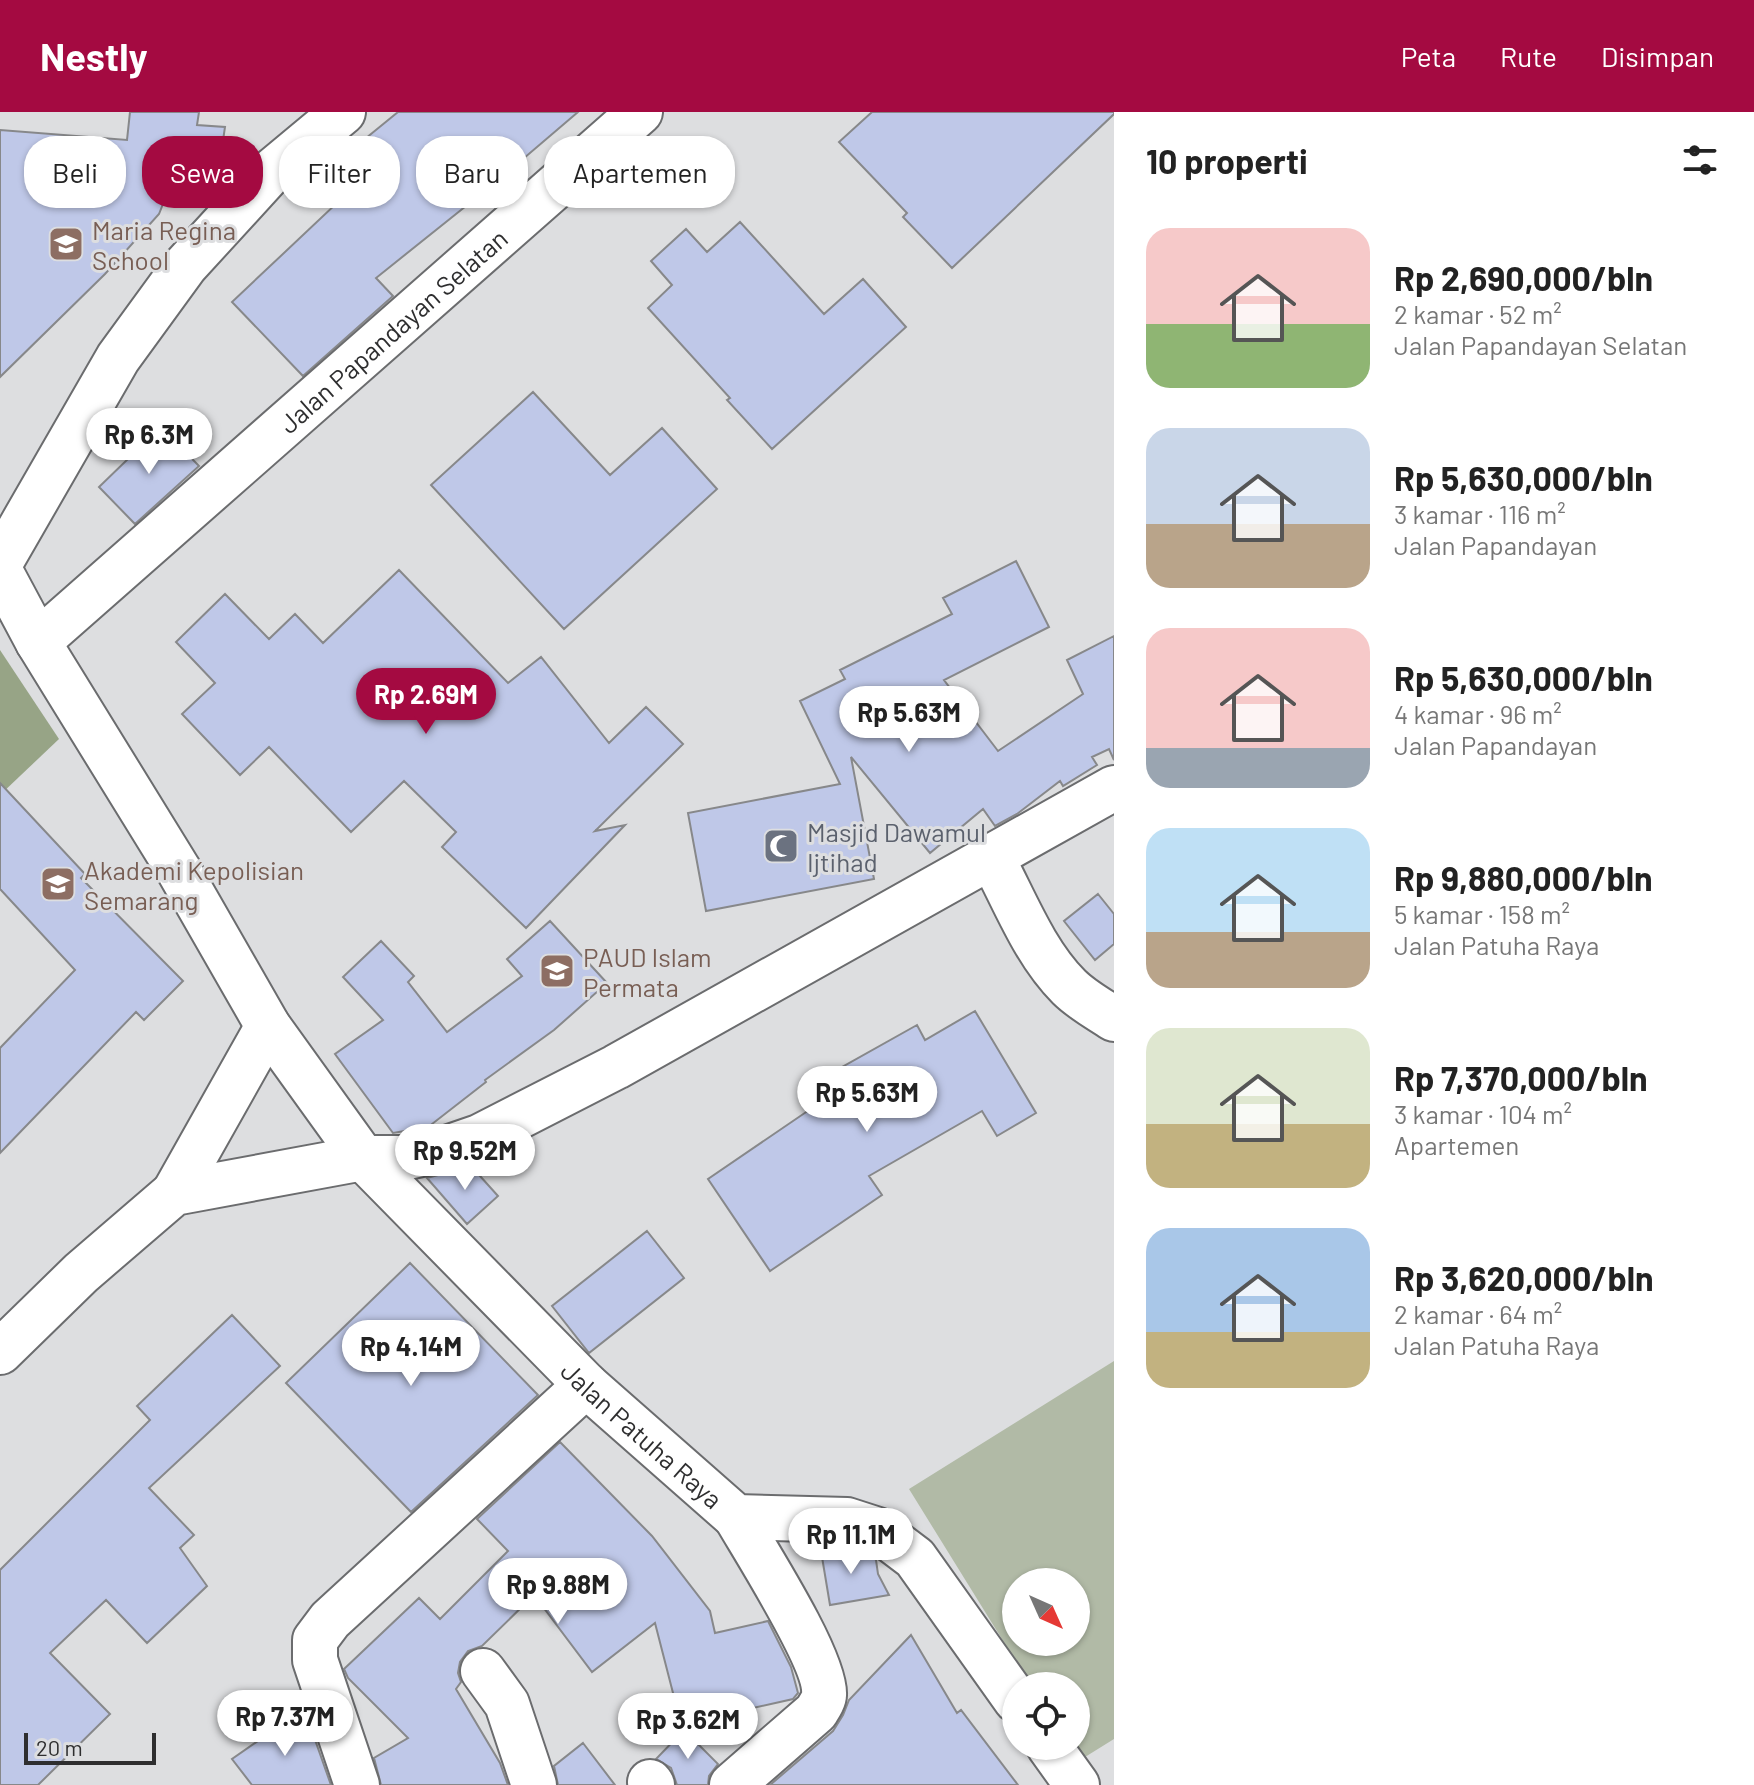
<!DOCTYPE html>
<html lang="id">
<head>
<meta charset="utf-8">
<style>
	:root { --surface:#fff; --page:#f6f6f6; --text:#222; --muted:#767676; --accent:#a40a41 }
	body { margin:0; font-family:Barlow,sans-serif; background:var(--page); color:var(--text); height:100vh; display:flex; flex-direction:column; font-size:30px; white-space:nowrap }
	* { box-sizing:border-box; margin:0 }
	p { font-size:26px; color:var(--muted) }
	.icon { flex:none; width:44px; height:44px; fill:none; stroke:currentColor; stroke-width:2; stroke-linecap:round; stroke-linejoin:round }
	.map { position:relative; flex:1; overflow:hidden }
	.details { display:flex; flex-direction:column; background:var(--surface); width:640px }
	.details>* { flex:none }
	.top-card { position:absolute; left:24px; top:24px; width:760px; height:72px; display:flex; gap:16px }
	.needle { width:52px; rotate:135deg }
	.buttons { position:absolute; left:1002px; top:1456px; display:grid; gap:16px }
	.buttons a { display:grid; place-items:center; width:88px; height:88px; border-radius:50%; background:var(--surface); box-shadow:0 2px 6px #0004; font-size:40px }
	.scale { position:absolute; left:24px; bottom:20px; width:132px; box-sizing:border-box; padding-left:8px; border:4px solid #2e2e2f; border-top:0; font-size:22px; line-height:28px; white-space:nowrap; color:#2e2e2f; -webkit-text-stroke:6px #dddee0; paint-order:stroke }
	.price { position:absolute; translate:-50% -68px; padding:0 18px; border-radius:28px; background:#fff; color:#222; font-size:26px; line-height:52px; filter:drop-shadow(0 2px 4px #0008) }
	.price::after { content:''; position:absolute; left:50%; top:48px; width:24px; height:18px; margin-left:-12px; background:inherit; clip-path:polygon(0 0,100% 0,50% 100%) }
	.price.active { background:var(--accent); color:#fff }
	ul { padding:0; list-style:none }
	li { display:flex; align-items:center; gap:24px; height:200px; padding:0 32px }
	li span { display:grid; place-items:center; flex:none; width:224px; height:160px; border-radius:24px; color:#555 }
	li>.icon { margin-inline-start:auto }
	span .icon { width:96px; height:96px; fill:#fffc; stroke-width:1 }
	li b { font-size:34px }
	h2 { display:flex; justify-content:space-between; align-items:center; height:96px; padding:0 32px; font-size:34px }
	.chip { padding:0 28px; border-radius:32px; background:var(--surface); box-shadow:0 2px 6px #0004; font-size:28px; line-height:72px }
	.chip.active { background:var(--accent); color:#fff }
	header { display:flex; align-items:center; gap:48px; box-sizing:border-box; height:112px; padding:0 40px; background:var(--accent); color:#fff }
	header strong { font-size:38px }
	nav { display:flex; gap:44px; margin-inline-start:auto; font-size:28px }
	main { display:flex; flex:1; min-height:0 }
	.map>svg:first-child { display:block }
	.green { fill:#b1baa6; fill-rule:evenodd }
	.forest { fill:#97a486 }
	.building { fill:#bfc8e8; stroke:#87888a; stroke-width:2 }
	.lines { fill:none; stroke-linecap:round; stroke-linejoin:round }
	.minor-casing { stroke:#6b6c6e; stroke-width:48 }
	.major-casing { stroke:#6b6c6e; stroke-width:48 }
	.minor { stroke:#fff; stroke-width:44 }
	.major { stroke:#fff; stroke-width:44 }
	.labels { text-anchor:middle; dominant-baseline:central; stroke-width:6; stroke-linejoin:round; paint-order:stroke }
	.education-label { font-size:26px; fill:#785e54; stroke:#dddee0; text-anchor:start }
	.street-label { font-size:26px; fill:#2e2e2f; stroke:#dddee0 }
	.worship-label { font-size:26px; fill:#5b616d; stroke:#dddee0; text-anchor:start }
</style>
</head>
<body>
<header>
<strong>Nestly</strong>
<nav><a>Peta</a><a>Rute</a><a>Disimpan</a></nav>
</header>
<main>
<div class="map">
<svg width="1114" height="1673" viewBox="0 0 1114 1673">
	<rect width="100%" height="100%" fill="#dddee0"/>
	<path class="green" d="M1114,1249V1627L1077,1650L1076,1574H1031L909,1377ZM1016,1470H1076V1530H1016Z"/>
	<path class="forest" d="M0,538L59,627L0,683Z"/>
	<path class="building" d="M130,0H199L197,13L225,15L219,56L176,59L159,102L105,162L0,265V18L127,28Z
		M398,0H578L496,70L376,166L393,184L303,264L232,190L338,90L317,66Z
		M872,0H1114V2L952,156L903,105L907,101L839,30Z
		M740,110L824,202L863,167L906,215L772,337L727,288L730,286L648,196L672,173L651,149L686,117L707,140Z
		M533,280L610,363L662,316L717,377L564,517L431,373Z
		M161,315L199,354L135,412L99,375Z
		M1016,449L1049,515L944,568L998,639L1083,582L1067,548L1114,524V648L1109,637L1092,645L1097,653L1063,674L1060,669L1017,702L995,714L983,697L930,741L851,645L874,767L706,799L688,701L840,672L800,589L845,567L840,558L952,502L943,486Z
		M399,458L508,571L541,545L609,631L646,595L683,632L595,719L625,713L526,816L442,735L456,720L404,669L351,720L269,635L240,663L182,602L215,571L176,530L225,482L269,527L295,502L323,531Z
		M0,671L85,762L81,766L183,869L144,908L136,900L0,1041V936L75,858L0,777Z
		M1098,782L1114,802V832L1095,848L1064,809Z
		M550,809L607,871L554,918L485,968L486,970L432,1012L434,1014L393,1021L335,942L383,908L343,865L381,829L414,864L408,870L447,920L522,864L507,847Z
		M975,899L1036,1001L997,1024L982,999L869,1064L882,1083L770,1159L708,1067L837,979L828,963L917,913L925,928Z
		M471,1054L498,1084L467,1112L427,1066Z
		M647,1119L684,1166L589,1241L552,1194Z
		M410,1151L538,1283L411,1400L286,1271Z
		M232,1203L280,1254L149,1376L194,1423L180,1436L207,1474L147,1531L106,1488L50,1541L110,1602L38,1673H0V1458L150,1308L137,1294Z
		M560,1330L652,1424L710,1499L715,1521L768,1509L791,1555L798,1581L793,1587L681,1612L655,1511L592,1560L534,1483L482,1534L468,1539L460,1550L458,1561L461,1570L456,1577L500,1651L508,1673H381L374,1646L408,1626L348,1566L344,1557L419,1486L440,1507L508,1439L477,1407Z
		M847,1434L866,1440L876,1448L878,1462L889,1483L830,1493L821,1439Z
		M911,1523L957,1601L961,1598L1018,1673H770L833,1619L843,1603L849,1588Z
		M298,1601L314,1625L331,1673H252L232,1647Z
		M684,1618L718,1652L709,1664L708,1673H677L671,1656L656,1647Z
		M583,1631L615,1673H558L554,1654Z"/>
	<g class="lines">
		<defs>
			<g id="minor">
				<path d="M0,451L118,246L185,154L271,60L343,0"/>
				<path id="s1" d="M0,459L38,530L178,757L268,914L363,1046L586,1273L736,1405L847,1408L878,1418L915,1446L1016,1588"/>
				<path id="s2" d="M38,530L640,0"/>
				<path d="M992,746C1015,789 1034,840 1069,875C1082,888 1099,897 1114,907"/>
				<path d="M174,1081L268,914"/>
				<path d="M483,1559L507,1592L534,1673"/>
				<path d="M1049,1634L1077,1673"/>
				<path d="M650,1670L652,1673"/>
				<path d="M357,1673L315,1548V1528L330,1508L586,1273"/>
				<path d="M732,1673L816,1600C819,1595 824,1588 824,1583C827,1550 755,1438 736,1405"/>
			</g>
			<path id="major" d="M0,1240L81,1161L174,1081L363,1046H403L444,1037L479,1025L616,955L1114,676"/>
		</defs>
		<use href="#minor" class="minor-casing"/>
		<use href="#major" class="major-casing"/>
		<use href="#minor" class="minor"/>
		<use href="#major" class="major"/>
	</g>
	<defs>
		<symbol id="school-square" viewBox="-11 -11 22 22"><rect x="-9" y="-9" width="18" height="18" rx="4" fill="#8d6e63" stroke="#dddee0"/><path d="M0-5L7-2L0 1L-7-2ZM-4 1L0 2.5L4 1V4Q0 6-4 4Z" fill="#fff"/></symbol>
		<symbol id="mosque-square" viewBox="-11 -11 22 22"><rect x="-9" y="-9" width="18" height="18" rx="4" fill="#6b7280" stroke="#dddee0"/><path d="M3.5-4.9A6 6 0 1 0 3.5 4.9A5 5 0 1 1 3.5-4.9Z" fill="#fff"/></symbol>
		<symbol id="university-square" viewBox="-11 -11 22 22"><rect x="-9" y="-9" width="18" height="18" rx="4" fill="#8d6e63" stroke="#dddee0"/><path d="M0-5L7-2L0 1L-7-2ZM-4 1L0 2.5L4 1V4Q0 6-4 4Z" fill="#fff"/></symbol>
	</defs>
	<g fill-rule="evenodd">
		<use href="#school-square" x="46" y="112" width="40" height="40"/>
		<use href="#mosque-square" x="761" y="714" width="40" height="40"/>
		<use href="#university-square" x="38" y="752" width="40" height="40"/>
		<use href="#school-square" x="537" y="839" width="40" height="40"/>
	</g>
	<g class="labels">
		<g class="education-label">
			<text x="92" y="117">Maria Regina<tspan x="92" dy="30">School</tspan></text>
			<text x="84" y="757">Akademi Kepolisian<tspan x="84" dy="30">Semarang</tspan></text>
			<text x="583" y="844">PAUD Islam<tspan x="583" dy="30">Permata</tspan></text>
		</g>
		<g class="street-label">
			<text stroke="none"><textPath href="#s2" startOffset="472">Jalan Papandayan Selatan</textPath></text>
			<text stroke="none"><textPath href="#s1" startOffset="1084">Jalan Patuha Raya</textPath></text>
		</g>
		<g class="worship-label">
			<text x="807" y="719">Masjid Dawamul<tspan x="807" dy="30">Ijtihad</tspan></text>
		</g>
	</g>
</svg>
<div class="buttons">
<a><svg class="needle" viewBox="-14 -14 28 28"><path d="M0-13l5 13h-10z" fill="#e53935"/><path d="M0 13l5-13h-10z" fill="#767676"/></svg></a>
<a><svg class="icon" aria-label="locate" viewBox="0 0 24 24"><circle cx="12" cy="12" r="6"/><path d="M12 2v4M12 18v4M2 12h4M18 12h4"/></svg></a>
</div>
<div class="scale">20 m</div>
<b class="price" style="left:149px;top:364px">Rp 6.3M</b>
<b class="price active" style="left:426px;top:624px">Rp 2.69M</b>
<b class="price" style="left:909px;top:642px">Rp 5.63M</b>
<b class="price" style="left:867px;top:1022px">Rp 5.63M</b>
<b class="price" style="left:465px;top:1080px">Rp 9.52M</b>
<b class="price" style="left:411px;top:1276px">Rp 4.14M</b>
<b class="price" style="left:851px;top:1464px">Rp 11.1M</b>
<b class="price" style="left:558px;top:1514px">Rp 9.88M</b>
<b class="price" style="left:285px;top:1646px">Rp 7.37M</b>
<b class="price" style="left:688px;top:1649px">Rp 3.62M</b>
<div class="top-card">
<a class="chip">Beli</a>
<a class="chip active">Sewa</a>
<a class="chip">Filter</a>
<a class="chip">Baru</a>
<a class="chip">Apartemen</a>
</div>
</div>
<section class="details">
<h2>10 properti<svg class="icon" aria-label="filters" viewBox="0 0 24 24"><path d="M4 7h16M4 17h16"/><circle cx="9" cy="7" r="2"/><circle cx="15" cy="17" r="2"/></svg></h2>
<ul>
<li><span style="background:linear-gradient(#f6c9c9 60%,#8fb573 0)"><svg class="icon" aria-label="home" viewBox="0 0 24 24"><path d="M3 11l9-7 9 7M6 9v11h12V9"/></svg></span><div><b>Rp 2,690,000/bln</b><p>2 kamar · 52 m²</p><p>Jalan Papandayan Selatan</p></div></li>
<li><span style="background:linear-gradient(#c9d6e8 60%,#b9a48a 0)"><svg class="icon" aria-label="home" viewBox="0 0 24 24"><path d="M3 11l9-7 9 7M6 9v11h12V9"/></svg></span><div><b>Rp 5,630,000/bln</b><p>3 kamar · 116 m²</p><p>Jalan Papandayan</p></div></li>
<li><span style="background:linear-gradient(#f6c9c9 75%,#9aa5b1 0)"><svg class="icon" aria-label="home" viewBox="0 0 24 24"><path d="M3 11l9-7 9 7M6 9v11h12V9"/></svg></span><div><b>Rp 5,630,000/bln</b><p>4 kamar · 96 m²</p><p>Jalan Papandayan</p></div></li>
<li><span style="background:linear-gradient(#bfe0f5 65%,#b9a48a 0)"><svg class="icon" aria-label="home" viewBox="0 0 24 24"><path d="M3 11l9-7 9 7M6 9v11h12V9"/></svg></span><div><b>Rp 9,880,000/bln</b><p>5 kamar · 158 m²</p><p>Jalan Patuha Raya</p></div></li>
<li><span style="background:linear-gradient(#dfe7d0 60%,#c2b280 0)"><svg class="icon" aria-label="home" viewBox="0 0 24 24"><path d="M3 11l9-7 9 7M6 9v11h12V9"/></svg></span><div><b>Rp 7,370,000/bln</b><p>3 kamar · 104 m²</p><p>Apartemen</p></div></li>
<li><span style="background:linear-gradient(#a9c7e8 65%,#c2b280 0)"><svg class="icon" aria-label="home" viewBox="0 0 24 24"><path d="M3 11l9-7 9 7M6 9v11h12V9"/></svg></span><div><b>Rp 3,620,000/bln</b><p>2 kamar · 64 m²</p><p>Jalan Patuha Raya</p></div></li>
</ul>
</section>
</main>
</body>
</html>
